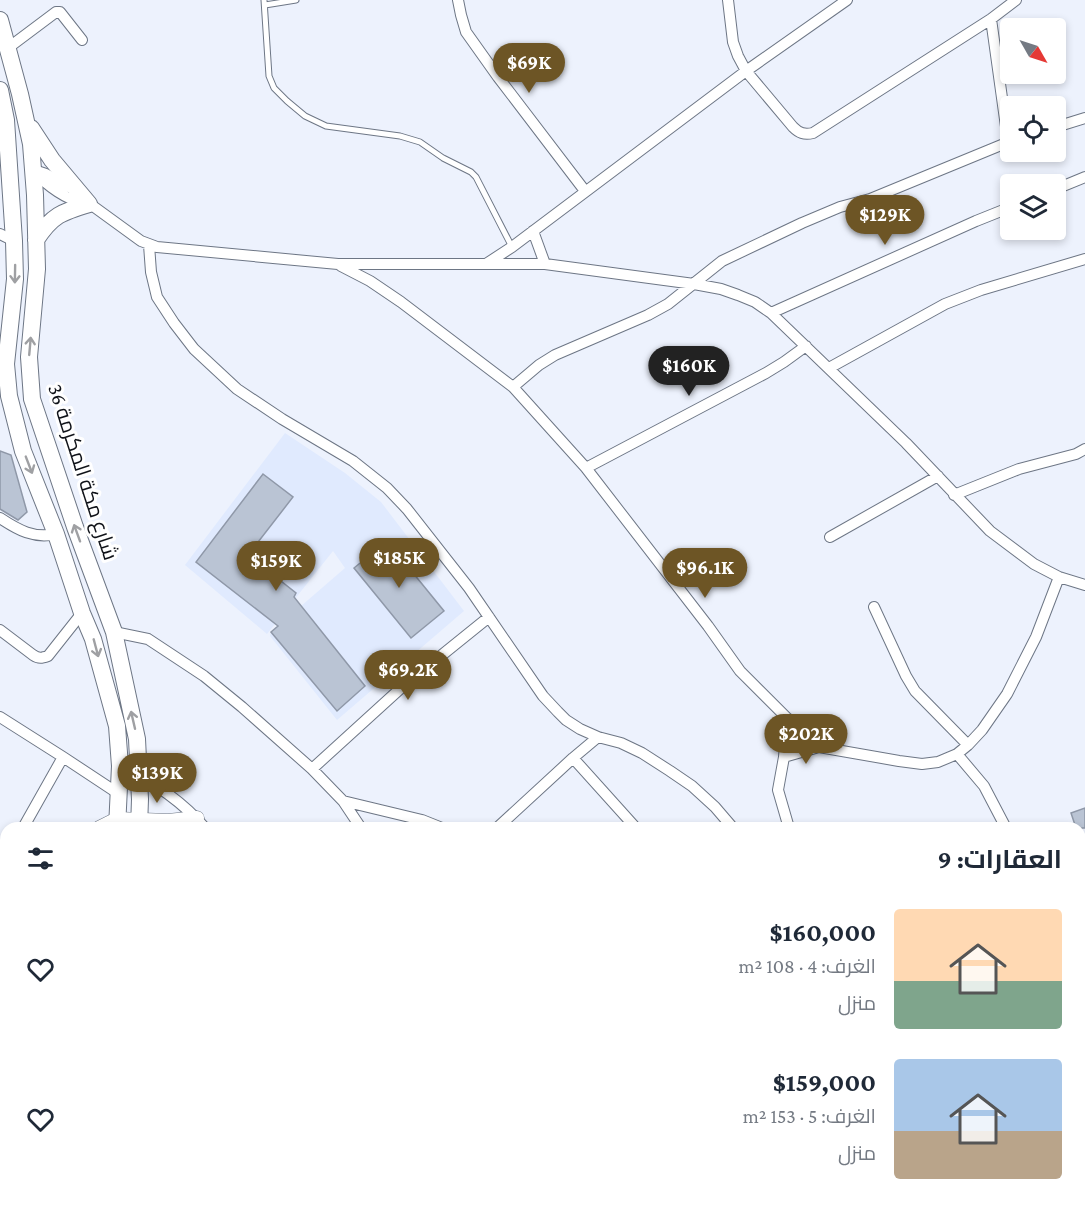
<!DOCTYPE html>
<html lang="ar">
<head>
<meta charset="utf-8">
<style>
	:root { --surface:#fff; --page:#f2f2f3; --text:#1f2937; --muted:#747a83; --accent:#6d5525 }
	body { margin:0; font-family:"Crimson Pro",Cairo,serif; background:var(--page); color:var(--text); direction:rtl; height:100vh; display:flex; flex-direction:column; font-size:22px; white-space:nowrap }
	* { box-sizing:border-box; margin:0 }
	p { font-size:20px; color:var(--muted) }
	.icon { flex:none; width:33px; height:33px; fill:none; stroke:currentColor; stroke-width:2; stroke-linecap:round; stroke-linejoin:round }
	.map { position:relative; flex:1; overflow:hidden; direction:ltr }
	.side { position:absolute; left:0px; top:822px; width:1086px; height:384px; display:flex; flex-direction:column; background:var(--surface); border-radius:18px 18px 0 0; box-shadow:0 3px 9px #0003; direction:rtl }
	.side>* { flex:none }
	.needle { width:39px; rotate:129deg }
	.tools { position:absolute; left:1000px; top:18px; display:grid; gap:12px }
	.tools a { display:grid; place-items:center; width:66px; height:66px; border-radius:6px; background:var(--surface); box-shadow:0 3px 9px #0003; font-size:30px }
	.price { position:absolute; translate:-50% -51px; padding:0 14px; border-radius:21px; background:var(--accent); color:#fff; font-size:20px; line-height:39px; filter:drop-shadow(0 2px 3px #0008) }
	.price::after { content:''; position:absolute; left:50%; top:36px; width:18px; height:14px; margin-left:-9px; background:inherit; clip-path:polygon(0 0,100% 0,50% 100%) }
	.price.on { background:#222; color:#fff }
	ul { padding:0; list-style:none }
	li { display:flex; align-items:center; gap:18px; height:150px; padding:0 24px }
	li span { display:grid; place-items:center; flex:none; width:168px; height:120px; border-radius:6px; color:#555 }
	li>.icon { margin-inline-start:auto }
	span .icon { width:72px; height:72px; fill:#fffc; stroke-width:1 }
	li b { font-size:26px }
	h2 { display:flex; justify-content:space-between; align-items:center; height:72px; padding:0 24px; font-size:26px }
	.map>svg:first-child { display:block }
	.built { fill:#e0eafe }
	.building { fill:#bac4d4; stroke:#8f98a8; stroke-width:1.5 }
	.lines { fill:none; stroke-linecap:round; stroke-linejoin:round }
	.service-casing { stroke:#6d7685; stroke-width:7 }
	.minor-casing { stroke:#6d7685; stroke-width:12 }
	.tertiary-casing { stroke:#6d7685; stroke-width:15 }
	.primary-casing { stroke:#6d7685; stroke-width:18 }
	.service { stroke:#fff; stroke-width:5 }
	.minor { stroke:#fff; stroke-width:10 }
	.tertiary { stroke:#fff; stroke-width:14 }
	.primary { stroke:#fff; stroke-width:16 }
	.oneway { stroke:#9fa0a3 }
	.labels { text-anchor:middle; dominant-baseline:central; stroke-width:6; stroke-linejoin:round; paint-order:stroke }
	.street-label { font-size:21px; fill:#0f1218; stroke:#fff }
</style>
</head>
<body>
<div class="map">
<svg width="1085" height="1206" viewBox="0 0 1085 1206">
	<rect width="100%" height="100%" fill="#edf2fd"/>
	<path class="built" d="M285,433L345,473L381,502L464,611L337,720L270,636L271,632L345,568L333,551L267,634L185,565Z"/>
	<path class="building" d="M0,451L11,455L27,512L18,520L0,509Z
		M263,474L293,497L248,555L296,593L294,597L365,686L337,711L271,632L278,626L196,562Z
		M387,541L444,611L411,638L354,568Z
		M1085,808V828H1076L1071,813Z"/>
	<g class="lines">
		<defs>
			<path id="service" d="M264,0L269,76L274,88L287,101L305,116L326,126L400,136L420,142L443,158L471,172L476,177L512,247
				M265,5L296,0"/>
			<path id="minor" d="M458,0L461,15L466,32L498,77L585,191
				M728,0L733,42L738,56L746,71L793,127C799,133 804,135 813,133L991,19L1016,0
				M991,19L1008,141
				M8,48L56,12H60L82,40
				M1056,127L1085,118
				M34,170L46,174L69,187
				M34,171C47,186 67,200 86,204
				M1056,189L1085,177
				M86,201L141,241L157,247L338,264H545L694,284L721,289L738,295L755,302L771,313L906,443L990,531L1034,564L1059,577L1085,585
				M533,231L545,264
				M0,234L14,241
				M149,245L151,272L157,297L174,323L194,349L237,389L282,419L353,461L387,488L407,509L469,588L543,696L558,712L566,720L580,729L598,737L621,743L642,753L670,771L692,786L715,807L733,828
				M486,264L512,247L746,71L847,0
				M341,266L370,281L401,302L513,387L586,468L708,626L740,671L787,718L819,747L899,761L922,764L938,762L957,754L968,745L982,730L1007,694L1036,637L1059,577
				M771,313L976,221L1011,207
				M829,368L945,304L981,290L1085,259
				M513,387L539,365L555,355L648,315L668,304L722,261L802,223L840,207L870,199L1011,141
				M586,468L766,373L784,362L806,346
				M954,495L1019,469L1076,454L1085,449
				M0,518C18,530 34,539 56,534
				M830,537L938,476
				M874,607L906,676L915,691L968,745
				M0,630L33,655C39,659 42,658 48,656L82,613
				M114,632L148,639L204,676L242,707L312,769L343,801L422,820L442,828
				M0,717L63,757L119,794
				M787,718L784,757L778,790L789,828
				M957,754L984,786L1006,828
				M784,757L819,747
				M573,758L636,828
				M120,766C152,781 182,801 205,828
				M312,769L401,688L489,617
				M343,801L361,828
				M23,828L63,757
				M497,828L573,758L598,737
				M0,868L6,858
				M1080,892L1085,894
				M1080,962L1085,946
				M0,968L6,973
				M0,1072L6,1077
				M1080,1170L1085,1173
				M289,1200L298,1206
				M965,1200L971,1206
				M1064,1200L1085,1202
				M410,1206L413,1200
				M505,1206L507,1200
				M622,1206L624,1200
				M735,1206L738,1200
				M777,1206L779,1200
				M787,1206L791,1200"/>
			<path id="tertiary" d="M99,828L117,819L168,821L197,818
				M0,957L6,949"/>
			<path id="primary" d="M0,20L20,94L31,144L35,195L37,269L29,357L32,399L75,527L114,632L137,739L140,799L139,828
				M0,90L6,120L14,241L15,279L6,364L9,396L23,451L56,534L82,613L93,639L117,726L120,766L117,828
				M31,128L52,160L89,204C62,212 52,215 36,240
				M128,1200V1206
				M106,1206V1200"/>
		</defs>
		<use href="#service" class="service-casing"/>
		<use href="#minor" class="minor-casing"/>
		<use href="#tertiary" class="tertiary-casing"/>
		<use href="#primary" class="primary-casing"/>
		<use href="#service" class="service"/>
		<use href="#minor" class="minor"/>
		<use href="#tertiary" class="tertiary"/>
		<use href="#primary" class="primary"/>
	</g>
	<defs><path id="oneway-shaft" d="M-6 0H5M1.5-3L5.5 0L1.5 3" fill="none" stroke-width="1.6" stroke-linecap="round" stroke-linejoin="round" transform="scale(1.5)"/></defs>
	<g class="oneway">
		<use href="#oneway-shaft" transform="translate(15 274) rotate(91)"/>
		<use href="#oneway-shaft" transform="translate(30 346) rotate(-85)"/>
		<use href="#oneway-shaft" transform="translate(29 465) rotate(69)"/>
		<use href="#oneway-shaft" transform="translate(77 533) rotate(-110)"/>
		<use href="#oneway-shaft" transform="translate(96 648) rotate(75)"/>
		<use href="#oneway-shaft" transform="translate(133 720) rotate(-103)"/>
	</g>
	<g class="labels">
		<g class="street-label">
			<text transform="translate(83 472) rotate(72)">شارع مكة المكرمة 36</text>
		</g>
	</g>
</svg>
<div class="tools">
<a><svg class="needle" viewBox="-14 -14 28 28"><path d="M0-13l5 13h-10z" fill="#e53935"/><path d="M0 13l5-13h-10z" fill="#747a83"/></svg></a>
<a><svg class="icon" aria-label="locate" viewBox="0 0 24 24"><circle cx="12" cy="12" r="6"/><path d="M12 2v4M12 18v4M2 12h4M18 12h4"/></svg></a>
<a><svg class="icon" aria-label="layers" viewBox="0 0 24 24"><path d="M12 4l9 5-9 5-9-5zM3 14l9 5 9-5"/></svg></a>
</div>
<b class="price" style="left:529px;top:94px">$69K</b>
<b class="price" style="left:885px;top:246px">$129K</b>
<b class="price on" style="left:689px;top:397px">$160K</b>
<b class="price" style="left:399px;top:589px">$185K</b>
<b class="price" style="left:276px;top:592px">$159K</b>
<b class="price" style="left:705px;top:599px">$96.1K</b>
<b class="price" style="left:408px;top:701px">$69.2K</b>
<b class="price" style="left:806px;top:765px">$202K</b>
<b class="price" style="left:157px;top:804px">$139K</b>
<section class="side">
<h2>العقارات: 9<svg class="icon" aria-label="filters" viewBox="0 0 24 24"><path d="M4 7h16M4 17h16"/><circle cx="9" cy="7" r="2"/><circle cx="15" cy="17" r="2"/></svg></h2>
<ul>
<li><span style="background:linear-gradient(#ffd9b3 60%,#7fa58c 0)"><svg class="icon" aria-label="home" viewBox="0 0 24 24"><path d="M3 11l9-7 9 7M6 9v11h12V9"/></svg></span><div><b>$160,000</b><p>الغرف: 4 · 108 m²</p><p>منزل</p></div><svg class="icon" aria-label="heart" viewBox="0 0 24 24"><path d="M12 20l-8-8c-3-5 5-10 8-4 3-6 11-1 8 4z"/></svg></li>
<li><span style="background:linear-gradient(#a9c7e8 60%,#b9a48a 0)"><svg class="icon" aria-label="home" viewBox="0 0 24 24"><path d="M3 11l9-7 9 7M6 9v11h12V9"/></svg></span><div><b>$159,000</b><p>الغرف: 5 · 153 m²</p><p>منزل</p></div><svg class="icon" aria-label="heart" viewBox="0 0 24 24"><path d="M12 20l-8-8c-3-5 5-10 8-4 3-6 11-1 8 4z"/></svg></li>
</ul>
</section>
</div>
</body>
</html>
